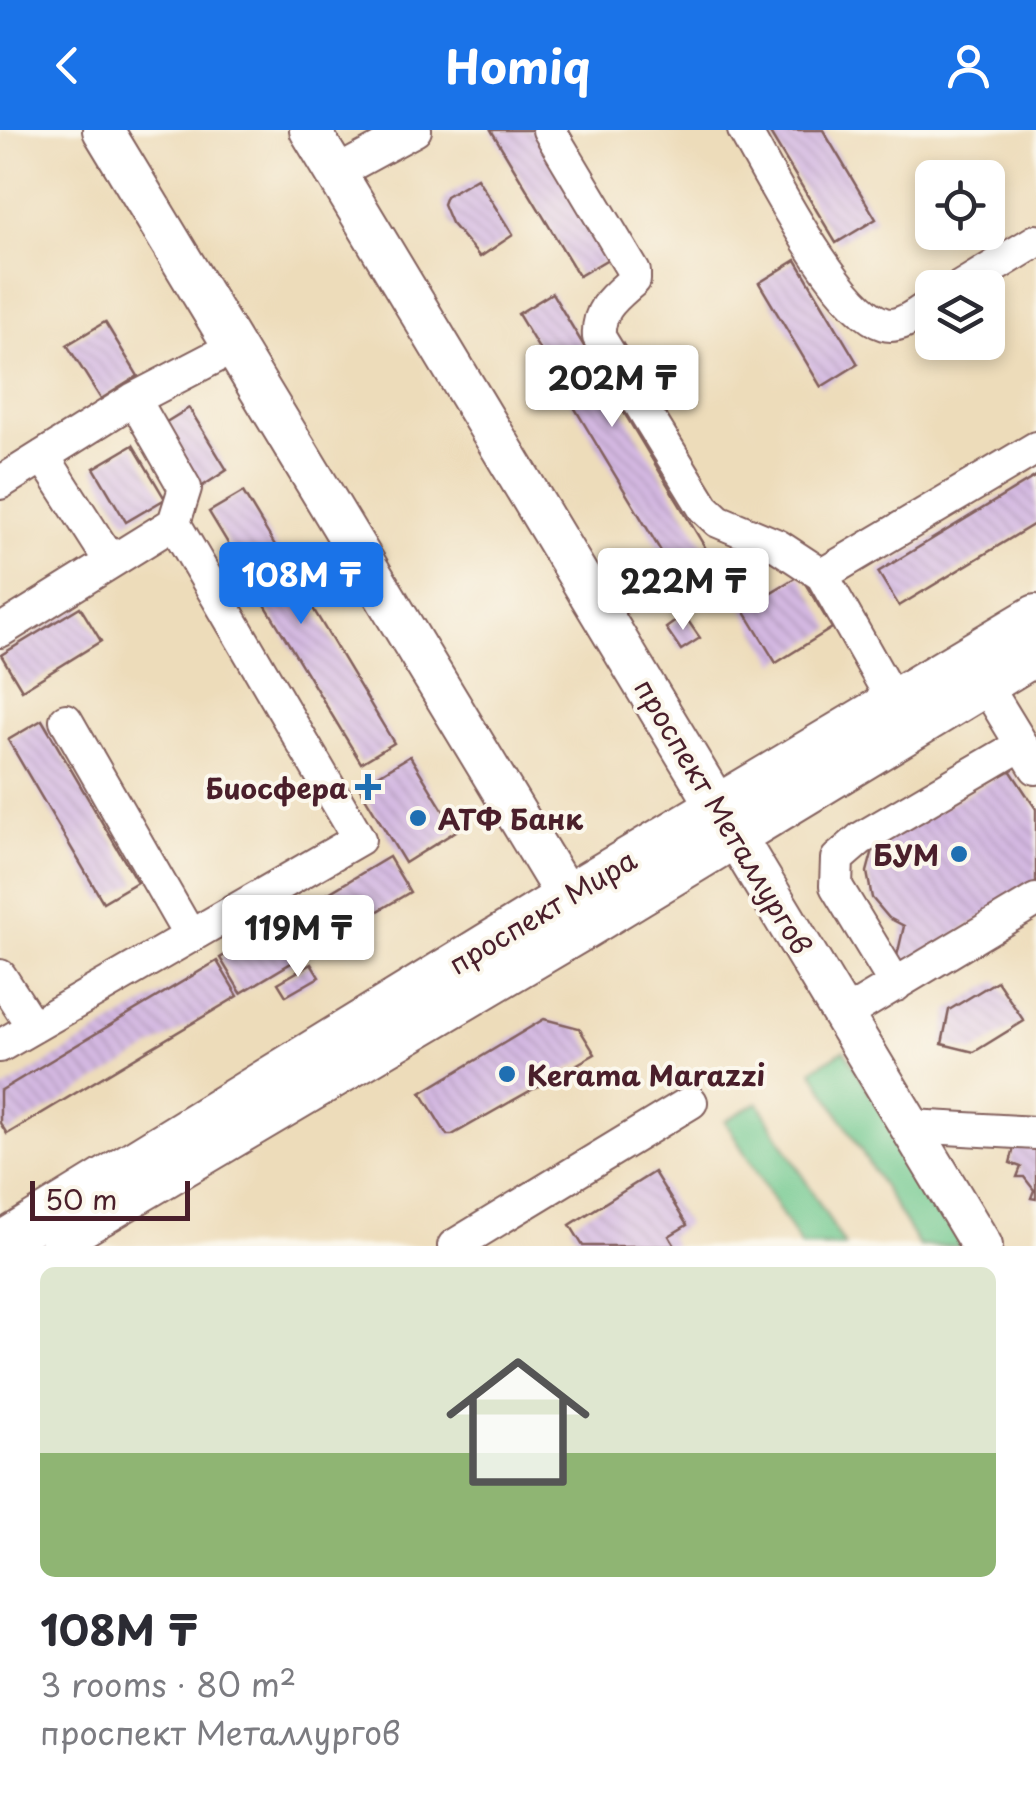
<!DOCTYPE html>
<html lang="en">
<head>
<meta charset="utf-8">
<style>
	:root { --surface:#fff; --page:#f2f2f3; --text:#2b2b33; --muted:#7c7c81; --line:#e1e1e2; --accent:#1a73e8 }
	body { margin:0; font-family:"Playpen Sans",sans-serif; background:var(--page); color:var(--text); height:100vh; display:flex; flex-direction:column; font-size:38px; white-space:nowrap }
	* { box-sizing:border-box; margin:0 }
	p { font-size:32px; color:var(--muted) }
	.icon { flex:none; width:55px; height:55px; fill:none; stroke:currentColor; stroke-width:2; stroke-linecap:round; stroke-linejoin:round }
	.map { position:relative; height:1116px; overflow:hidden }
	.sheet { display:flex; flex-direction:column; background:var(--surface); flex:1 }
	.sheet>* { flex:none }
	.controls { position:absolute; left:915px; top:30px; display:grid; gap:20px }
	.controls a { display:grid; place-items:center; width:90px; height:90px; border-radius:15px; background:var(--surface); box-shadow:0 5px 15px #0003; font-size:50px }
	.scale { position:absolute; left:30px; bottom:25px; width:160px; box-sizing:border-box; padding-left:10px; border:5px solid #4a1f2b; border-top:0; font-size:28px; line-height:35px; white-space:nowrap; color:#4a1f2b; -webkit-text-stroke:8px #fbf7ec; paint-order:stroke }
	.price { position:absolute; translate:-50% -85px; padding:0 22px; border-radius:10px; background:#fff; color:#222; font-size:32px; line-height:65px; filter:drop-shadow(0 2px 5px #0008) }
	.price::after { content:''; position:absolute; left:50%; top:60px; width:30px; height:22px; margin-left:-15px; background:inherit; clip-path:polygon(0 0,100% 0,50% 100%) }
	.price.selected { background:var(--accent); color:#fff }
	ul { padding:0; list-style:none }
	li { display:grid; align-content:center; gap:20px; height:530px; padding:0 40px }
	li+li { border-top:2px solid var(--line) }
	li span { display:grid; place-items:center; height:310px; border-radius:15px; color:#555 }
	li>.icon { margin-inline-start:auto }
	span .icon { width:180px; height:180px; fill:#fffc; stroke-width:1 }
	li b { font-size:42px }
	header { display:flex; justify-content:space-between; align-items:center; height:130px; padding:0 40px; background:var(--accent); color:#fff; font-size:45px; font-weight:700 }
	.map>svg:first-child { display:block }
	.green { fill:#70c88e; stroke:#5d745c; stroke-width:2.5 }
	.building { fill:url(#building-back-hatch) }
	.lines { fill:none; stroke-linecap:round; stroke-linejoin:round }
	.minor-casing { stroke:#83615d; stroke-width:36 }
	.major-casing { stroke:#83615d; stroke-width:44 }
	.minor { stroke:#fff; stroke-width:32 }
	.major { stroke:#fff; stroke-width:40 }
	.poi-dot { fill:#1f6fb2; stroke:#fbf7ec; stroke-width:4 }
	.labels { text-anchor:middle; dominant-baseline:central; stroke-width:8; stroke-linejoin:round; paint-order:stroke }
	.poi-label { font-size:28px; font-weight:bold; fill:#4a1f2b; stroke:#fbf7ec; text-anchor:end }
	.street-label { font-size:28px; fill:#4a1f2b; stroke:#fbf7ec }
</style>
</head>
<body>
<header><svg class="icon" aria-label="back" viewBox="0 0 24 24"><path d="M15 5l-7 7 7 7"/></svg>Homiq<svg class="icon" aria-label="person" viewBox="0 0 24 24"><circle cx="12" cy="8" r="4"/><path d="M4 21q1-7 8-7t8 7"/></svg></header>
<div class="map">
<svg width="1036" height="1116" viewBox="0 0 1036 1116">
	<defs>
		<pattern id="building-back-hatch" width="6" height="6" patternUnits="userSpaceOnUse" patternTransform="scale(2.5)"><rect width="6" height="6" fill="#d3b8e1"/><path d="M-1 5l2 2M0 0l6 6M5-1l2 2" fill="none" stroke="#b79ec1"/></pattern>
	</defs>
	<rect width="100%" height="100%" fill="#fbf7ec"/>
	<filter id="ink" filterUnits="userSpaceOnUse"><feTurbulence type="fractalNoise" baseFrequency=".01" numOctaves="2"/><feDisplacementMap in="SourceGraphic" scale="20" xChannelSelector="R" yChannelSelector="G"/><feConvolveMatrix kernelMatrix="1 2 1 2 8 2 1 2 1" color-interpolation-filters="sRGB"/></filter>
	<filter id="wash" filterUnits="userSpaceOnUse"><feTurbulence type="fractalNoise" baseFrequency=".0048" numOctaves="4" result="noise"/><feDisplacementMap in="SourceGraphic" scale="40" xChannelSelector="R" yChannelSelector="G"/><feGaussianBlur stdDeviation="2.25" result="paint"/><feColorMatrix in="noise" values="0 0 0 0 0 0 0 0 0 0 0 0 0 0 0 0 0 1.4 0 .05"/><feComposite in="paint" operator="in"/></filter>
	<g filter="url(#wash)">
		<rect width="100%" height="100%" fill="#eddcba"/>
		<path class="green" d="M844,920L964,1116H919L812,940Z
			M758,972L845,1116H801L725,991Z"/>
		<g id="blocks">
			<path class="building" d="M491,0H538L613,126L579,146Z
				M768,0H823L876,89L836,113Z
				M477,48L513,105L480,127L451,93L443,74L446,66Z
				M796,130L858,234L821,257L759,153Z
				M552,163L705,417L671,438L518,184Z
				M105,192L138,246L101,269L67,215Z
				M189,278L227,340L198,359L160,296Z
				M133,315L165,369L126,392L94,338Z
				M1036,346V393L899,476L878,442Z
				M243,362L394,613L361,633L209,382Z
				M800,445L832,498L776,533L743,479Z
				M80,477L101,511L22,560L1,525Z
				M684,485L700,508L681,520L666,498Z
				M42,590L137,752L103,772L8,610Z
				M410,626L456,701L405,733L359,657Z
				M1010,640L1036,679V754L893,843L904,796L889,788L872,768L867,742L874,716Z
				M389,727L410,762L241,863L220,828Z
				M217,831L238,866L7,1004L0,993V961Z
				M311,834L319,847L286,866L278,853Z
				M997,851L1024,891L974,922L942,914L949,880Z
				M544,889L579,898L595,924L452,1005H447L421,963Z
				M1015,1014L1036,1019V1069L1031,1068L1034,1060L1024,1047H1017L1021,1037L1010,1033Z
				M654,1042L687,1095L669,1106L675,1116H583L570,1095Z"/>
		</g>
	</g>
	<g filter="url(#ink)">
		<use href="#blocks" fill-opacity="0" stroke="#83615d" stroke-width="2.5"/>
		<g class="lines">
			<defs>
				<path id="minor" d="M549,0L634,142V150C615,167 597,179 599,207L704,378L718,391L778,416L822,445
					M744,0C769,43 837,180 884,194C901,199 919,182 932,174
					M336,43L415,0
					M959,158L1036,111
					M43,326L111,432
					M0,353L134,269L236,216
					M0,501L174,393
					M986,556L1036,638
					M892,569L822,445L1036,318
					M66,590L190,806
					M0,846L33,897
					M896,855L836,756L837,729L860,709L1021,615
					M844,885L1036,770
					M0,916L359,709L174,393L185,358L134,269
					M911,996L1036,1003
					M454,1116L691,972"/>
				<path id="major" d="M103,0L578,786
					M310,0L982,1116
					M61,1109L586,798L1036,525
					M0,1113L566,765L1036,485"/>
			</defs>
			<use href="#minor" class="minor-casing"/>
			<use href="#major" class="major-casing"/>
			<use href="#minor" class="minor"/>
			<use href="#major" class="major"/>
		</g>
	</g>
	<g class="poi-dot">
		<path d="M363 642h10v10h10v10h-10v10h-10v-10h-10v-10h10z"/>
		<circle cx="418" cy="688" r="10"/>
		<circle cx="959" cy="724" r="10"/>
		<circle cx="507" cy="944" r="10"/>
	</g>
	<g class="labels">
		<g class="poi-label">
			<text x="348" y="657">Биосфера</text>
			<text x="438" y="688" text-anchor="start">АТФ Банк</text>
			<text x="939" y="724">БУМ</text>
			<text x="527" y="944" text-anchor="start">Kerama Marazzi</text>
		</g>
		<g class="street-label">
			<text transform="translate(724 686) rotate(59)">проспект Металлургов</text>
			<text transform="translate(542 781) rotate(-31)">проспект Мира</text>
		</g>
	</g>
</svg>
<div class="controls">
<a><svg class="icon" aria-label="locate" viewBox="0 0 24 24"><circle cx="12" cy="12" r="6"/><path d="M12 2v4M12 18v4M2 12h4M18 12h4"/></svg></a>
<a><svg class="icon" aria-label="layers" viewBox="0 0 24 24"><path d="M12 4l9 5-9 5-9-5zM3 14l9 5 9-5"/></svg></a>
</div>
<div class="scale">50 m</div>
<b class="price" style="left:612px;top:300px">202M ₸</b>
<b class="price selected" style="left:301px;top:497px">108M ₸</b>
<b class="price" style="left:683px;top:503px">222M ₸</b>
<b class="price" style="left:298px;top:850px">119M ₸</b>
</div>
<section class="sheet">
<ul>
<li><span style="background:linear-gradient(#dfe7d0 60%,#8fb573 0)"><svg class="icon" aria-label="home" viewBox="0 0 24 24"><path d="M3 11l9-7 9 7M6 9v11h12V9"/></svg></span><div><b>108M ₸</b><p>3 rooms · 80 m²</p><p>проспект Металлургов</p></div></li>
</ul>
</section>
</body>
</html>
